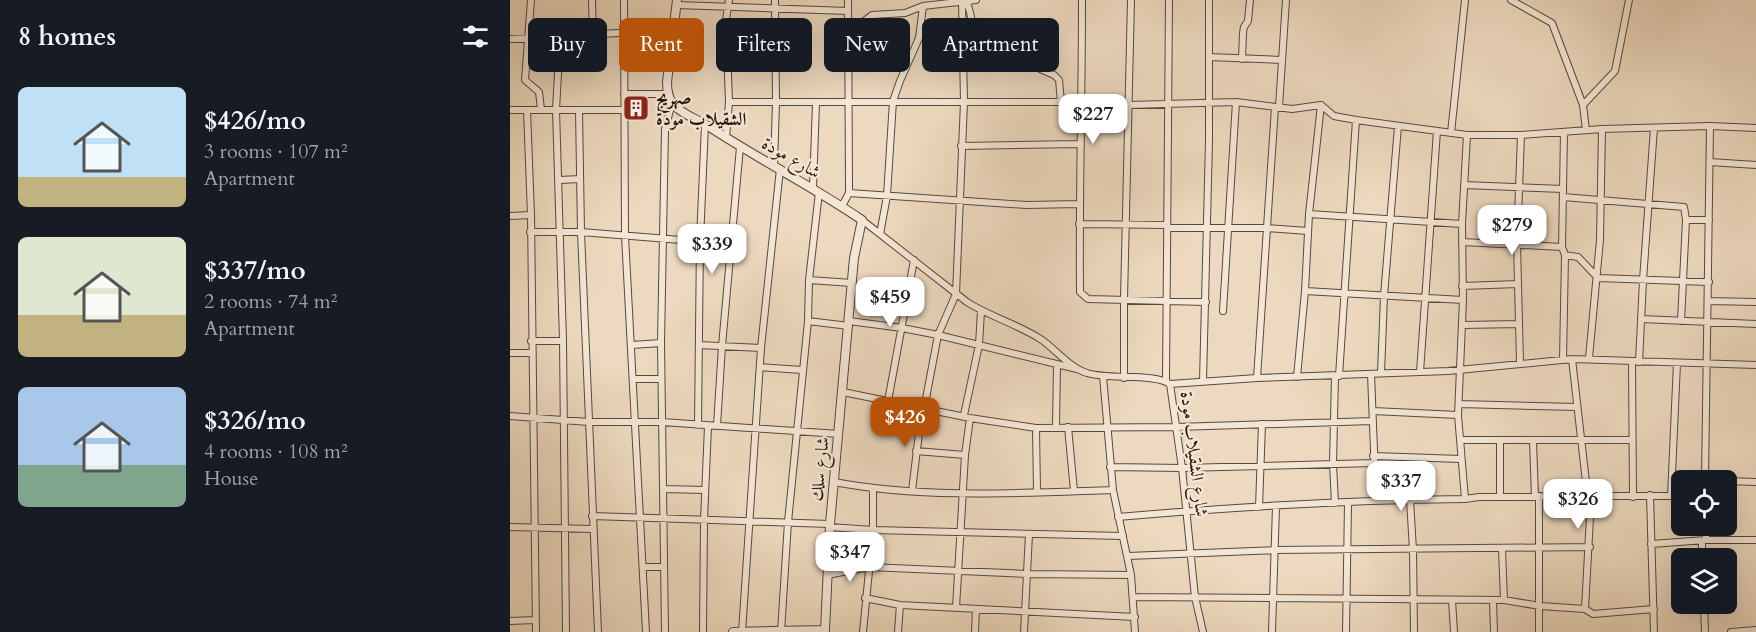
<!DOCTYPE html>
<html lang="en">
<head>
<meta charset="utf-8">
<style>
	:root { --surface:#171b24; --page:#242831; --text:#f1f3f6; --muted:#9ea1a6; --accent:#b45309 }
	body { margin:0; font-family:Cardo,Amiri,serif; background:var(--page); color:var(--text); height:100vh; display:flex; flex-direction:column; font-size:22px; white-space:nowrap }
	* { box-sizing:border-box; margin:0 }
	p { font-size:20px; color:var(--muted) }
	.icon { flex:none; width:33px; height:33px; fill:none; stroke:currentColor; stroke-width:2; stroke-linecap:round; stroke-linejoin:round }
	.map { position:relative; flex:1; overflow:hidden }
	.details { display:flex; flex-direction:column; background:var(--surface); width:510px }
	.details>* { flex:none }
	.hud { position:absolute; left:18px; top:18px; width:570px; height:54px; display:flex; gap:12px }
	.controls { position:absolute; left:1161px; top:470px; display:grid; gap:12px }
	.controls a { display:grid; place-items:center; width:66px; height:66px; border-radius:9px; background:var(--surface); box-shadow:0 6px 24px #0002; font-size:30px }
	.price { position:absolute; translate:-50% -51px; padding:0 14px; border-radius:12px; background:#fff; color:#222; font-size:20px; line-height:39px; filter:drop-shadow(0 2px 3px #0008) }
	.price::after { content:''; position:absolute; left:50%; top:36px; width:18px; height:14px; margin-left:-9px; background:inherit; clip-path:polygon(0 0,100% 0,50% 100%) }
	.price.on { background:var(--accent); color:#fff }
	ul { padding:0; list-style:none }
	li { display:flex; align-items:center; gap:18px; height:150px; padding:0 18px }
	li span { display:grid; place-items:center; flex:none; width:168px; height:120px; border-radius:9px; color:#555 }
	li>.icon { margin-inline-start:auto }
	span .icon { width:72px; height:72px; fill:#fffc; stroke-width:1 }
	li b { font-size:26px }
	h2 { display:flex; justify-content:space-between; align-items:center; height:72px; padding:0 18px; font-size:26px }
	.pill { padding:0 21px; border-radius:9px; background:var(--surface); box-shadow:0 6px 24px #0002; font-size:21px; line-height:54px }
	.pill.on { background:var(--accent); color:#fff }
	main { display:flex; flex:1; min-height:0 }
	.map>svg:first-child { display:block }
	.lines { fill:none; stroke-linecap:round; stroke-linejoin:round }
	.minor-casing { stroke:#5c473a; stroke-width:8 }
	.tertiary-casing { stroke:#5c473a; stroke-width:10 }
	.minor { stroke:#f3e6d5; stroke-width:6 }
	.tertiary { stroke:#f3e6d5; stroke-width:8 }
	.labels { text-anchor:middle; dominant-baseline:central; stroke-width:4.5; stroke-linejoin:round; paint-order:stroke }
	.poi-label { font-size:18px; font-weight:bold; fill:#2b160d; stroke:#f3e6d5; text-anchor:start }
	.street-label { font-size:18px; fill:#2b160d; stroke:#f3e6d5 }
</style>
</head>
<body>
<main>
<section class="details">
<h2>8 homes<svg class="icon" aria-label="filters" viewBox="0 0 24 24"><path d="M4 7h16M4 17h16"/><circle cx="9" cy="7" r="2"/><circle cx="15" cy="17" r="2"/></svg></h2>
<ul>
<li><span style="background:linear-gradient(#bfe0f5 75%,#c2b280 0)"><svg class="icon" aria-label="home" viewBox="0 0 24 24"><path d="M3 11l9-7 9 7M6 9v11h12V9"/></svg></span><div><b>$426/mo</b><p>3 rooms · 107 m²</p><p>Apartment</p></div></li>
<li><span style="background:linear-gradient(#dfe7d0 65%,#c2b280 0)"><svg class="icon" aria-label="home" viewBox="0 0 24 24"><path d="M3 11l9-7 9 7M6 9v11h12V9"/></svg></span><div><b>$337/mo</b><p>2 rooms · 74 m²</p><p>Apartment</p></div></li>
<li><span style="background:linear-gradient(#a9c7e8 65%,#7fa58c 0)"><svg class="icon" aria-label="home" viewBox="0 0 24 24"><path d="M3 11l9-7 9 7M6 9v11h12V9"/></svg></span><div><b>$326/mo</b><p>4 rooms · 108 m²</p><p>House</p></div></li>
</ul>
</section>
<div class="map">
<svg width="1246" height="632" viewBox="0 0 1246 632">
	<rect width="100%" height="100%" fill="#edd9bf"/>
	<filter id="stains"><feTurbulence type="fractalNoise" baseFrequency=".00333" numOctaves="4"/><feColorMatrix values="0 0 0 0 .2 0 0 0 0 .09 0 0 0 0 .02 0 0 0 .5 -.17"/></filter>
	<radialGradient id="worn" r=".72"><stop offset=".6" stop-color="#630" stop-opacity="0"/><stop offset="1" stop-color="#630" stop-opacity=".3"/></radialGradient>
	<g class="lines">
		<defs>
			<path id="minor" d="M21,0L15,80L29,92L31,109
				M82,0L83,35
				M114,0L115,236L136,632
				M572,0C572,98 569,195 570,292L578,299L696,302
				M1001,0L1042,23L1073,105L1076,130
				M456,2C464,14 459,31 469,42L544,75L549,80L551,102
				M166,5L338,11
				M339,33L362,15L395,13L413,6L466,0
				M50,37L46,110L53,341L56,632
				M0,39L163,30
				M699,57L772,60
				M732,59L733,33L734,27L738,21L740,0
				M114,94H158
				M219,102H551L619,105L726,102L782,109L811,105L824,116L846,120L957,135H1011L1092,129L1200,126L1246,128
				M1073,105L1105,71L1119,0
				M769,107L776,0
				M0,110H113
				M17,110L21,215L26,632
				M69,110L71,232L88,632
				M941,133L955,0
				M216,138L219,102L216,20L219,0
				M451,146L571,144
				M1200,162L1246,165
				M264,165L266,103L265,0
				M50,180L70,179
				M954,185L1053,189
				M303,188L306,103
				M339,193L516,205L569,204
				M1053,197L1174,207L1176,220L1171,321
				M332,206L339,193V187L338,0
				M799,214L952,224
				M0,216L21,215
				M352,220L457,302C480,317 508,324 532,340C546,350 560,368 577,373C598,380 644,373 660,384L672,468L685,597L693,632
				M1176,220H1199
				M569,224L657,225
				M657,228H756L798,231
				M20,232H71L221,244
				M370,234L377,196L383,101L390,81L409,38L413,6
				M952,242L1052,247
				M1055,255L1068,257L1088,278L1199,282
				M299,280L342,283
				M952,286L1008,284
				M795,291L953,300
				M1199,301L1246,302
				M713,311L726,102
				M1131,319L1246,324
				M298,321L339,326
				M339,321L392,328L428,335L567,369
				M952,325L1009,324
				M21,341H53
				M122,345L151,343
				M189,345L251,348
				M0,353H21
				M1079,358L1090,240L1092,129
				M1053,359L1055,255L1052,247L1054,132
				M1062,359L1080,517L1075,609L1083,614L1144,609
				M1122,362L1123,497
				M1129,362L1133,280L1144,128
				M1010,363L1007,244L1011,135
				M250,367L292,370
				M910,372L927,131
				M871,373L874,296L888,126
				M861,374L866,501
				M593,376L603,490L621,575L625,632
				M829,376L846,120
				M787,377L795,291L799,214L811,105
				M614,378V299L621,0
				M747,378L765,107
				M123,379H151
				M656,381L659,0
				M693,381L699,141V0
				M660,384L747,378L938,371L1062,359L1246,365
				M333,392L460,418L526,428L666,427L863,421
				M378,401L404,260
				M949,404L1067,407
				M414,409L428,335L446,294L454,102L452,2
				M863,411L948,415
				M454,415L469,345L471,311
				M0,416L79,422H152L329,434
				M188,425L190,240L195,124
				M207,426L212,346L230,147
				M546,427L547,365
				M558,427L564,491
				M526,428L527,491
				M950,440H1121
				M990,440V497
				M1023,441L1025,497
				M406,451L455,455
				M863,456L951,459
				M600,467L672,468L864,463
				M1195,480L1200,126
				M1216,481L1246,482
				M324,482C414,499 512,493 603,490
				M154,489L195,490
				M402,491L412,408
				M1140,495L1144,632
				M1029,496V632
				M1161,496L1167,363
				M955,499L948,415L953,300L952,224L957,135
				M900,500L903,550L904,632
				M825,503L823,464L825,376
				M749,507L752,424
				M82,516L320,524
				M608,517C723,507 839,500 955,499L969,497H1025L1079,493L1087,496H1172
				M1196,525V540
				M0,527L83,529
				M319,527L363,530L613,536
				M1192,541V558
				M1141,544L1196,540H1246
				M992,549L994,600
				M618,556L766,550L1080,547
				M133,567H153
				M317,575L359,567L517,574L621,575
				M623,597L994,600L1030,606L1075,609
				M355,598L390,605L625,617
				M942,600L944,632
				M983,600L984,632
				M1194,603L1195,632
				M446,608L455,455L460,418
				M0,621L25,620
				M155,632L151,343L155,129L162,103
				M193,632L194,520L198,426
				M232,632L251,348L270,169
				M271,632L278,522L298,321L299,280L309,192
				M353,632L363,530V489
				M388,632L390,605
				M465,632L466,609
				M514,632L519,534
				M762,632L766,506
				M836,632L838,503
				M1221,632L1246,630"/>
			<path id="tertiary" d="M167,0L157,82C157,89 158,98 163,104C171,114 187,119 198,126C248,159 302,186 352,220L344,258L320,524L315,630L223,632"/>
		</defs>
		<use href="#minor" class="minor-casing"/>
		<use href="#tertiary" class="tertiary-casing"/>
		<use href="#minor" class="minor"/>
		<use href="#tertiary" class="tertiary"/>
	</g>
	<defs>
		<symbol id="building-square" viewBox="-11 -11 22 22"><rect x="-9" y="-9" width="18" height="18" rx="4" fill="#8f2418" stroke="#f3e6d5"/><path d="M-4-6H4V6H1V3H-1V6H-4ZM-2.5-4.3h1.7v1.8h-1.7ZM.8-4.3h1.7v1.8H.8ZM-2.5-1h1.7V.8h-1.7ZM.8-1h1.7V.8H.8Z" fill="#fff"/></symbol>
	</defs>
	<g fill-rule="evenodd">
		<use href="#building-square" x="111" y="93" width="30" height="30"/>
	</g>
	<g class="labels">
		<g class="poi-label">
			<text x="146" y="98">صهريج<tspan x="146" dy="21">الشقيلاب مودة</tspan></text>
		</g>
		<g class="street-label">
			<text transform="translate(281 158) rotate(30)">شارع مودة</text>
			<text transform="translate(684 454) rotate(83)">شارع الشقيلاب مودة</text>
			<text transform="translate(310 469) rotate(-84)">شارع سلك</text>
		</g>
	</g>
	<rect width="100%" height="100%" filter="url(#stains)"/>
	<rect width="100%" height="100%" fill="url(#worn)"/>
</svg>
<div class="controls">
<a><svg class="icon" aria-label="locate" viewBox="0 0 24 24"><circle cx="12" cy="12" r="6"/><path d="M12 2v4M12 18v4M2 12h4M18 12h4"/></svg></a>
<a><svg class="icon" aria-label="layers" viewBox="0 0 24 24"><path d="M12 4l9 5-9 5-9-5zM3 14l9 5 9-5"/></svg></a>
</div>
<b class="price" style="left:583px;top:145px">$227</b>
<b class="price" style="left:1002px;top:256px">$279</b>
<b class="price" style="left:202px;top:275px">$339</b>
<b class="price" style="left:380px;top:328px">$459</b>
<b class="price on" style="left:395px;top:448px">$426</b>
<b class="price" style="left:891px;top:512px">$337</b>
<b class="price" style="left:1068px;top:530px">$326</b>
<b class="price" style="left:340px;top:583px">$347</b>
<div class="hud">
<a class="pill">Buy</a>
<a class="pill on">Rent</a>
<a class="pill">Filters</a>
<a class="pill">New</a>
<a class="pill">Apartment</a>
</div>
</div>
</main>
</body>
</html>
